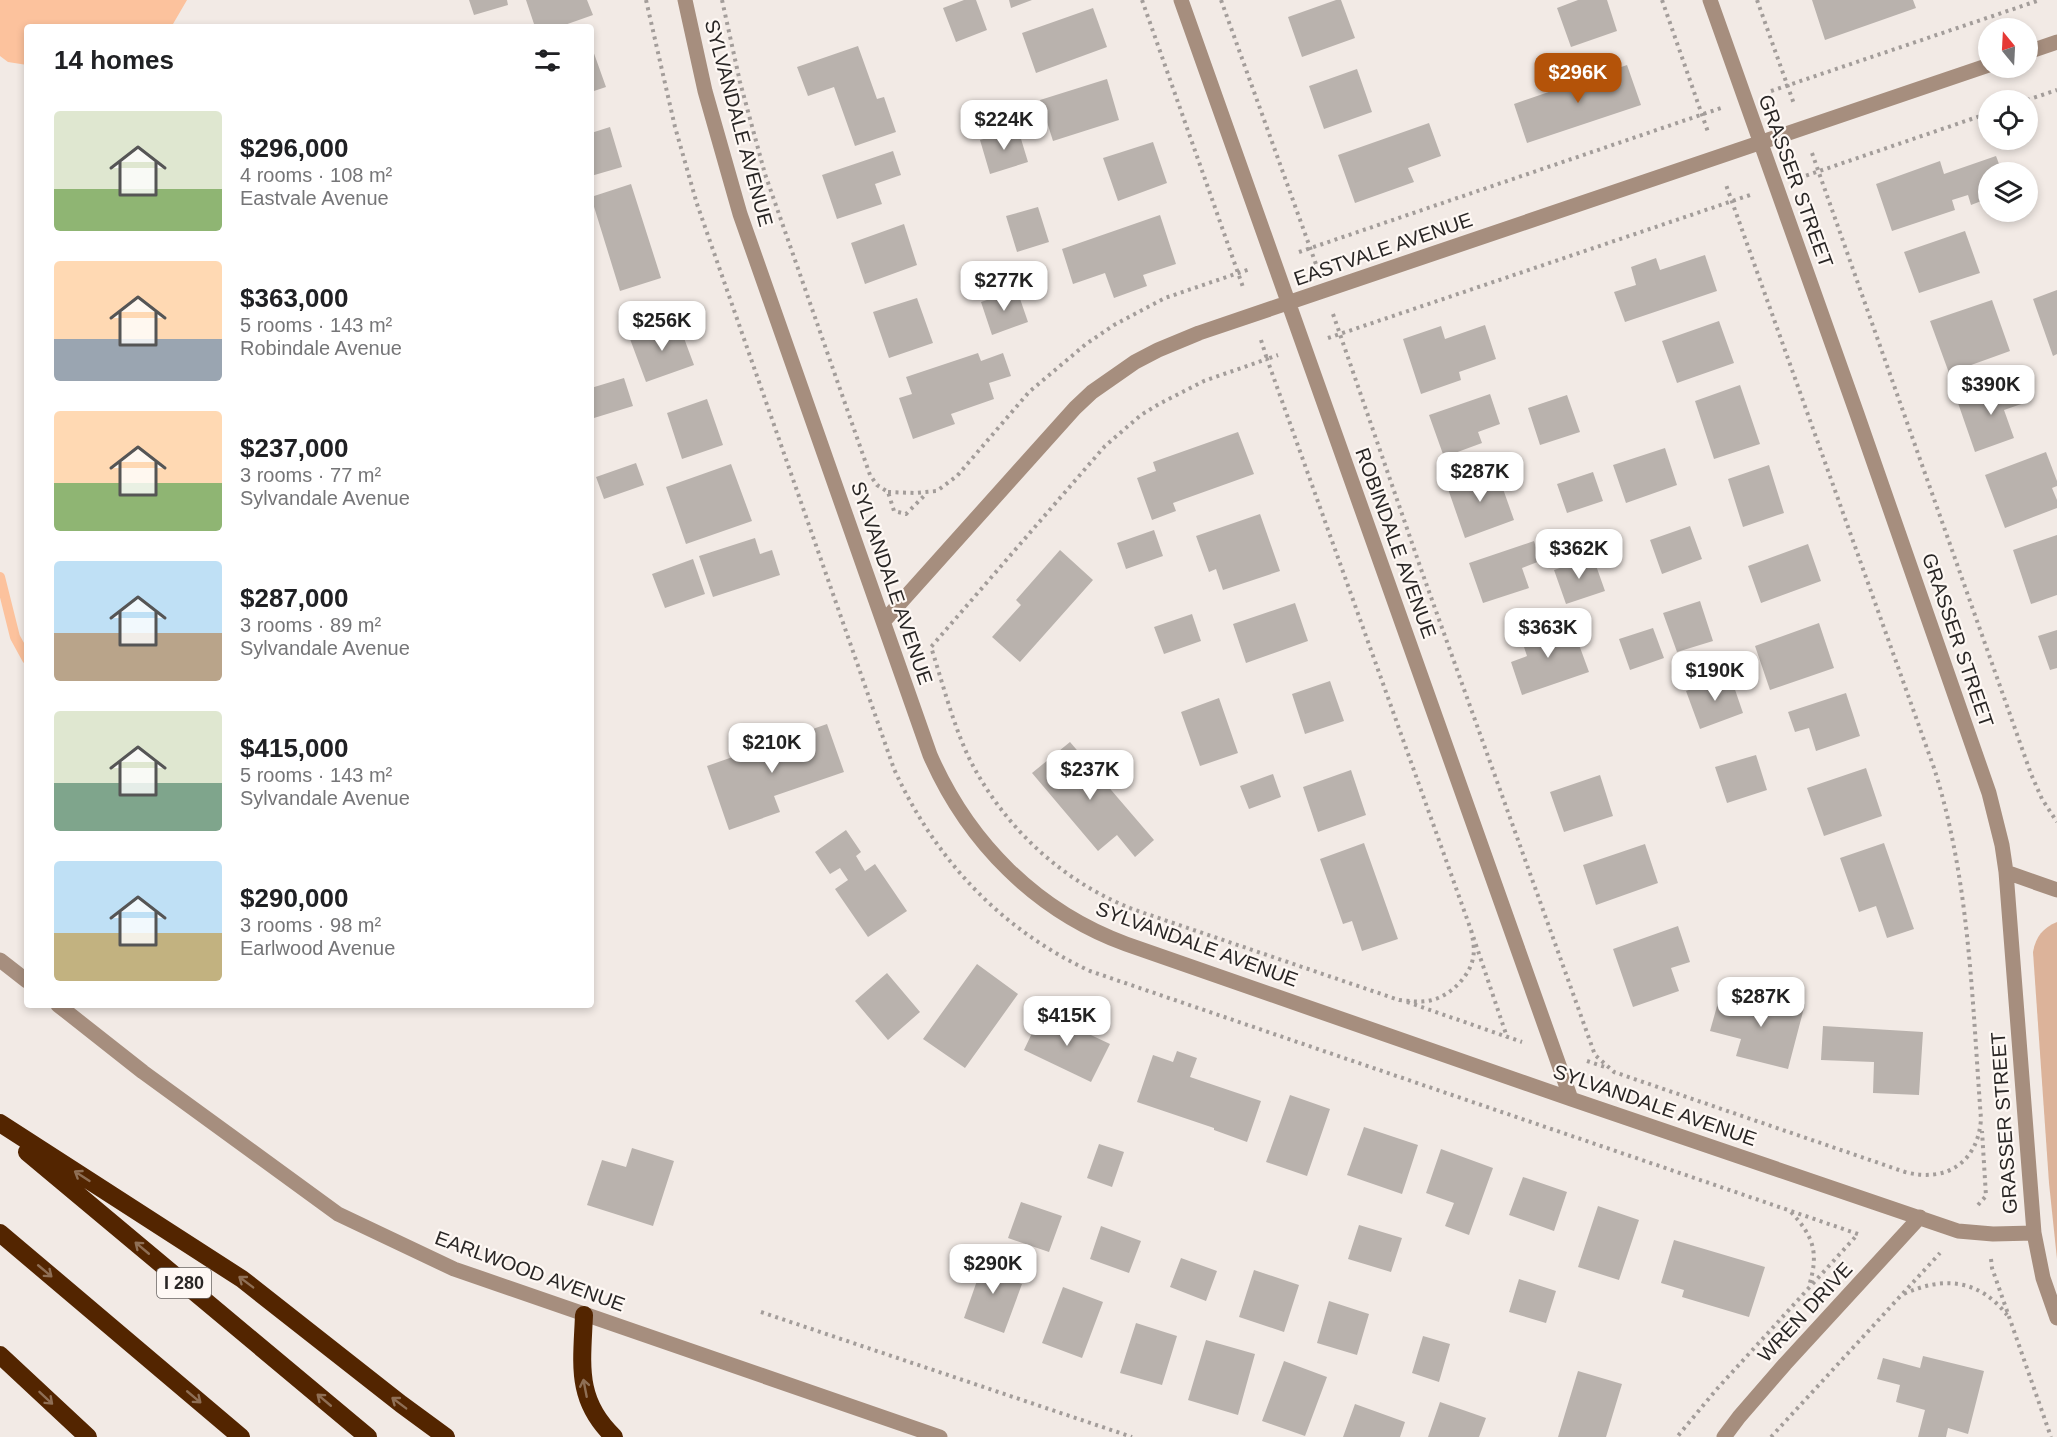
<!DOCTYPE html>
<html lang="en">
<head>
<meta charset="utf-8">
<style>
	:root { --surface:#fff; --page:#f2f2f2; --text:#202124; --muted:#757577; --accent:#b45309 }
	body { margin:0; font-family:Helvetica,sans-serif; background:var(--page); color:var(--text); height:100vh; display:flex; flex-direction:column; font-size:22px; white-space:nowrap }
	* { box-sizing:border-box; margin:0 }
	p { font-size:20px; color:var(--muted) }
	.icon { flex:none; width:33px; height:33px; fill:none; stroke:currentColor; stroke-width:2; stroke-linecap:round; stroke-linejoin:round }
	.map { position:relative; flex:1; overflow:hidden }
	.details { position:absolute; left:24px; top:24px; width:570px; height:984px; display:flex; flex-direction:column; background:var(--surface); border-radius:6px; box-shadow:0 3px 9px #0003 }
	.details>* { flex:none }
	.needle { width:39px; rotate:342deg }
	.tools { position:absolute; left:1978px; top:18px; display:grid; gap:12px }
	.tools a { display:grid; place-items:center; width:60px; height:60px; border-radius:50%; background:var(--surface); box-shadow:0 3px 9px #0003; font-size:30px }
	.price { position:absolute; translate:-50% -51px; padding:0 14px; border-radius:12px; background:#fff; color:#222; font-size:20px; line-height:39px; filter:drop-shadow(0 2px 3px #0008) }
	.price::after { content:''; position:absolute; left:50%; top:36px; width:18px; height:14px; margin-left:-9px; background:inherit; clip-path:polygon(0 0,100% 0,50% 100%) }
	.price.on { background:var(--accent); color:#fff }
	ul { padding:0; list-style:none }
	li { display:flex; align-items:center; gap:18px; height:150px; padding:0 30px }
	li span { display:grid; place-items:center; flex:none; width:168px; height:120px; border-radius:6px; color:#555 }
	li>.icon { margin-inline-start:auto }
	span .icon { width:72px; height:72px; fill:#fffc; stroke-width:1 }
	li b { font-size:26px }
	h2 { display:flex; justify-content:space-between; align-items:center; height:72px; padding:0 30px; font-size:26px }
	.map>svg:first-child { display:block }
	.green { fill:#dcb39a }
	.water { fill:#fcc29d }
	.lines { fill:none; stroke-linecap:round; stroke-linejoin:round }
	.stream { stroke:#fcc29d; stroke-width:10 }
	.building { fill:#b9b2ad }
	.path { stroke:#a39d9a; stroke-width:4; stroke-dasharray:3 4.5; stroke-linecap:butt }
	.street { stroke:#a68e7e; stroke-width:15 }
	.highway { stroke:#532500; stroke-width:18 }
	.oneway { stroke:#8f6f55 }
	.labels { text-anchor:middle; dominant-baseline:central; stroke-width:4.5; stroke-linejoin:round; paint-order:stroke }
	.shield { fill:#fef8f4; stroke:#696563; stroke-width:1.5 }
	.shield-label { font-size:18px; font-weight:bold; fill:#292625 }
	.street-label { font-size:20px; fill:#292625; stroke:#fef8f4 }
</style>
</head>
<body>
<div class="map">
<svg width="2057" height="1437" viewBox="0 0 2057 1437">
	<rect width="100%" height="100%" fill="#f2eae5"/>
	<path class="green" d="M2057,922V1259L2049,1183L2033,952C2036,936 2043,928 2057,922Z"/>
	<path class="water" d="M0,0H187L173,24L168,27H27V65L8,62L0,56Z"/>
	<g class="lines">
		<path class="stream" d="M0,577L15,637L27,659"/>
	</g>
	<path class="building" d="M469,0H507L508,5L474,15Z
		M526,0H587L593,15L559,27H535Z
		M964,0H976L987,30L956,42L943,8Z
		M1009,0H1032L1011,8Z
		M1336,0H1341L1355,38L1302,57L1288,17Z
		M1578,0H1607L1617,31L1571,47L1557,8Z
		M1812,0H1913L1916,8L1825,40Z
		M1093,8L1107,47L1036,73L1022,33Z
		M591,45L606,87L591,92Z
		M858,46L877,99L884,97L896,132L855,146L834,87L808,96L797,67Z
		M1627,65L1641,105L1527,143L1514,104Z
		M1357,69L1372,112L1324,129L1309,86Z
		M1107,79L1119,120L1053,141L1040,100Z
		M1429,123L1441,156L1408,168L1414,182L1355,203L1338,155Z
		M610,127L622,167L591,176V133Z
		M1018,129L1028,162L990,174L980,140Z
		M1153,142L1167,183L1118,201L1103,158Z
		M893,151L901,175L875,184L882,204L837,219L822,175Z
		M1996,156L2002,172H1989V198L1971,205L1968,195L1952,200L1955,210L1892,231L1876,184L1940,161L1944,174Z
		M631,184L661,278L620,291L591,197Z
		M1038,207L1049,242L1017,252L1006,216Z
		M1160,215L1176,264L1143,275L1147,286L1114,298L1105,273L1073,284L1062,249Z
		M904,224L917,265L865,284L851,243Z
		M1965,231L1980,273L1919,293L1904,252Z
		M1705,255L1717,291L1625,322L1614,292L1636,285L1631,267L1656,258L1660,270Z
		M1017,290L1028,322L992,335L981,302Z
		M2057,290V354L2053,356L2033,299Z
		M917,298L933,343L889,358L873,312Z
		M1992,300L2010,351L1949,373L1930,321Z
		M1719,321L1734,363L1677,383L1662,341Z
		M678,322L694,365L646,382L630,339Z
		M1485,325L1496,359L1459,372L1461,380L1421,394L1403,339L1441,326L1445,339Z
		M978,353L981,361L1003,353L1011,376L989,383L994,399L951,414L955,424L913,439L899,398L912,394L906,377Z
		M624,378L633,406L594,418L591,408V388Z
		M2020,381L2027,402L2004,410L2014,438L1975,452L1958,403Z
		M1740,385L1760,444L1714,459L1695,401Z
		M1490,394L1500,424L1478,432L1482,443L1444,457L1429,415Z
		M1567,395L1580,432L1540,445L1528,408Z
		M707,399L723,445L682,459L667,413Z
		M1238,432L1254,474L1173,503L1176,511L1152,520L1137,478L1156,471L1153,462Z
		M1665,448L1677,485L1626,503L1613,465Z
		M2046,452L2057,481V486L2052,488L2057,500V508L2005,528L1985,475Z
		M636,463L644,485L604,499L596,477Z
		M731,464L752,521L686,544L666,487Z
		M1769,465L1784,513L1743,527L1728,479Z
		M1496,469L1514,520L1465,538L1447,486Z
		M1593,472L1603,501L1567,513L1557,484Z
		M1260,514L1280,571L1223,590L1216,569L1209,572L1196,536Z
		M1690,526L1702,559L1662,574L1650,540Z
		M1154,530L1163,556L1126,569L1117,543Z
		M2057,535V595L2031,604L2013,550Z
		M755,538L760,554L772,550L780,575L713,597L699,556Z
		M1534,541L1540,561L1522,568L1529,588L1483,603L1469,563Z
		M1808,544L1821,581L1761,603L1748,566Z
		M1060,550L1093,580L1020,662L992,637L1021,605L1016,600Z
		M1593,557L1605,591L1566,604L1554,570Z
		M693,559L705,594L665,608L652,574Z
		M1700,601L1713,641L1677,652L1663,613Z
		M1295,603L1308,641L1246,663L1233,624Z
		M1192,614L1201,641L1164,654L1154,627Z
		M1546,623L1551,638L1574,631L1589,672L1522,695L1511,662L1527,656L1519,632Z
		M1819,623L1834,668L1770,690L1755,646Z
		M1653,628L1664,658L1630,670L1619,639Z
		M2057,630V668L2050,670L2038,636Z
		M1730,675L1743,713L1700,729L1686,691Z
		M1330,681L1344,721L1305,734L1292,694Z
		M1846,693L1860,736L1816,751L1809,728L1795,732L1788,712Z
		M1219,698L1238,753L1200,766L1181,712Z
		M827,724L844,772L774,796L780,812L729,830L707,766Z
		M1070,742L1154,840L1135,857L1117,835L1098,851L1032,773Z
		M1756,755L1767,790L1727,803L1715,767Z
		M1866,768L1882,816L1824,836L1807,788Z
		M1351,770L1366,815L1318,832L1303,787Z
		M1273,774L1281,797L1249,809L1240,786Z
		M1600,775L1613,816L1564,832L1550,792Z
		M846,830L861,852L856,856L865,871L875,864L907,911L868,937L835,889L848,880L840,868L830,874L815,852Z
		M1364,843L1398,939L1362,951L1352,921L1343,924L1320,859Z
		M1884,843L1914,929L1887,938L1876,906L1859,912L1840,858Z
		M1645,844L1658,883L1596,905L1583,865Z
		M1678,926L1690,962L1671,968L1679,991L1633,1007L1613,949Z
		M977,964L1018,994L965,1068L923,1039Z
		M887,973L920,1012L888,1040L855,1001Z
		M1757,992L1805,1004L1788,1069L1736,1056L1741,1039L1710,1031L1719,999L1753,1007Z
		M1042,1012L1110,1044L1091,1082L1024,1050Z
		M1823,1026L1923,1032L1919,1095L1873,1093L1874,1062L1821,1060Z
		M1177,1051L1197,1058L1190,1077L1261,1101L1247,1142L1214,1130V1128L1137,1102L1153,1055L1173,1062Z
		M1290,1095L1330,1109L1307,1176L1266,1162Z
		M1364,1127L1418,1145L1402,1194L1347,1175Z
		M1099,1144L1124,1152L1112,1187L1087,1178Z
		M632,1148L674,1161L653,1226L587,1205L602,1160L626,1167Z
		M1441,1149L1493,1168L1469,1235L1445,1226L1454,1203L1426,1193Z
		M1523,1177L1567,1192L1554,1231L1509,1215Z
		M1021,1202L1062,1216L1049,1252L1008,1238Z
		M1598,1206L1639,1220L1619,1280L1578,1267Z
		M1359,1225L1402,1238L1391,1272L1348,1259Z
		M1101,1226L1141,1241L1129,1273L1090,1259Z
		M1674,1240L1765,1267L1749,1317L1682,1297L1684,1290L1661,1283Z
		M987,1252L1009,1259L1002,1277L1022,1284L1004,1333L964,1318Z
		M1181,1258L1217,1271L1206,1301L1170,1287Z
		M1254,1270L1299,1285L1284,1332L1239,1317Z
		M1519,1279L1556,1291L1546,1323L1509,1312Z
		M1063,1287L1103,1302L1082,1358L1042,1343Z
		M1329,1301L1369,1314L1357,1355L1317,1343Z
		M1136,1323L1177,1336L1162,1385L1120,1373Z
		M1423,1336L1450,1344L1439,1382L1412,1373Z
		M1206,1340L1255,1354L1238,1415L1188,1400Z
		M1923,1356L1984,1371L1968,1434L1948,1428L1946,1437H1918L1925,1410L1896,1402L1900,1385L1877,1379L1883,1358L1920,1368Z
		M1284,1361L1327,1377L1305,1436L1262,1421Z
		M1578,1371L1622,1384L1606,1437H1558Z
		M1440,1402L1486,1418L1479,1437H1428Z
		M1355,1404L1405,1422L1400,1437H1343Z"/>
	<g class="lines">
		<path class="path" d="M646,0L675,127L697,204L894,769C935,859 1000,929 1090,971L1858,1234L1716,1390L1677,1437
			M722,0L740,82L765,174L870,475L877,485L888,492L894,511L906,514L926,494
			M1142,0L1244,290
			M1221,0L1317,267
			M1662,0L1708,132
			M1757,0L1794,104
			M1771,91L2040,0
			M2027,100L2057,90
			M1812,153L2031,774L2042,799L2057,822
			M1799,178L1989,113
			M1299,252L1721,108
			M1333,314L1422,572L1595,1055L1614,1072L1905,1172C1947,1183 1978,1162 1981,1119C1972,1001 1970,881 1934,768L1725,182
			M1328,338L1753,194
			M1261,340L1267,359L1278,355
			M888,492L915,493L937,491L957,476L1029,392L1086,344L1114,325L1165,298L1250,269
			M1471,930C1473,940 1475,949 1473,958C1470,976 1450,996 1432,1000C1421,1003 1410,1001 1399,1000L1138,911C1066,885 1005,829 970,760C953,725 943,684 931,647L1105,446L1141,415L1159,404L1204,381L1267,359L1471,930L1507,1037
			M1407,1002L1522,1042
			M1587,1061L1605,1067
			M1978,1205L1986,1196L1982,1131
			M1791,1212C1814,1237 1819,1253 1809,1286
			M1991,1259L1992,1268L2051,1437
			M1904,1294C1943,1276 1979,1279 2007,1315
			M761,1312L1132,1437
			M1771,1437L1940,1253"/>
		<path class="street" d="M685,0L705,91L740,214L930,755C968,842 1036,911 1126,944L1571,1099L1958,1231L1993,1234L2034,1233
			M1181,0L1571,1099
			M1710,0L1857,414L1989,793L2002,845L2006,872L2034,1233L2043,1278L2057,1318
			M2028,52L2057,42
			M884,621L1075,408L1092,392L1135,362L1158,350L1199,333L1989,65
			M2006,872L2057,890
			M0,960L27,981
			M58,1005L143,1072L338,1214L454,1269L940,1437
			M1724,1437L1739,1417L1785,1364L1920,1217"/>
		<path class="highway" d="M0,1123L242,1279L401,1404L446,1437
			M27,1152L368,1437
			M0,1233L241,1437
			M584,1315C582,1364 575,1400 614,1437
			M0,1355L88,1437"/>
	</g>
	<defs><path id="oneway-shaft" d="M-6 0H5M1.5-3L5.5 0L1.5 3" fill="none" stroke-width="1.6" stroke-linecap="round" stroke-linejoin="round" transform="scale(1.5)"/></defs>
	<g class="oneway">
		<use href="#oneway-shaft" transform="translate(82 1176) rotate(-147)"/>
		<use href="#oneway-shaft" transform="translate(142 1248) rotate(-140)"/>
		<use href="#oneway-shaft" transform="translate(45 1271) rotate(40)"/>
		<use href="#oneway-shaft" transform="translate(246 1282) rotate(-143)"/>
		<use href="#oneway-shaft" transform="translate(585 1388) rotate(-101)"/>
		<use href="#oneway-shaft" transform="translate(194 1397) rotate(40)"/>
		<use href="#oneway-shaft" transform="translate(46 1398) rotate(43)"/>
		<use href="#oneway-shaft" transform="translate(324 1400) rotate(-140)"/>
		<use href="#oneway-shaft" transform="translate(399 1403) rotate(-143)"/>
	</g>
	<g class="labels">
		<rect class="shield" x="157" y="1268" width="54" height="30" rx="4.5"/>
		<g class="shield-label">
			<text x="184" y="1283">I 280</text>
		</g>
		<g class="street-label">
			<text transform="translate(739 123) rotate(75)">SYLVANDALE AVENUE</text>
			<text transform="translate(1796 181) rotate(70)">GRASSER STREET</text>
			<text transform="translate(1383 249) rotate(-19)">EASTVALE AVENUE</text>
			<text transform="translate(1396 543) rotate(70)">ROBINDALE AVENUE</text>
			<text transform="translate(892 583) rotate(71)">SYLVANDALE AVENUE</text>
			<text transform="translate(1958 640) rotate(71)">GRASSER STREET</text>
			<text transform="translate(1197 944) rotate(20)">SYLVANDALE AVENUE</text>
			<text transform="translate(1655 1105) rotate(19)">SYLVANDALE AVENUE</text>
			<text transform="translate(2004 1123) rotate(-94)">GRASSER STREET</text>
			<text transform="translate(530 1271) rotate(20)">EARLWOOD AVENUE</text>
			<text transform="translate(1805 1312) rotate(-47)">WREN DRIVE</text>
		</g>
	</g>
</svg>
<div class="tools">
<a><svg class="needle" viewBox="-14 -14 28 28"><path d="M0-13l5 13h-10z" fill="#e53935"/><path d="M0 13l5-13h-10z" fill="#757577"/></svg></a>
<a><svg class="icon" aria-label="locate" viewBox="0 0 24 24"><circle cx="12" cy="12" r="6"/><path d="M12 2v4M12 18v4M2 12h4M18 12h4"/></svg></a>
<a><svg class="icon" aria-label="layers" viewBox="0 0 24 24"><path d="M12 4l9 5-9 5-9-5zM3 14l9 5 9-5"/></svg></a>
</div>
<b class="price on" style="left:1578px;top:104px">$296K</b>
<b class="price" style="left:1004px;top:151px">$224K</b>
<b class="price" style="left:1004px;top:312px">$277K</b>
<b class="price" style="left:662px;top:352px">$256K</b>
<b class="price" style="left:1991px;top:416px">$390K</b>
<b class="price" style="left:1480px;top:503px">$287K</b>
<b class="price" style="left:1579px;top:580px">$362K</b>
<b class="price" style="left:1548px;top:659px">$363K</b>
<b class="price" style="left:1715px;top:702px">$190K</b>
<b class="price" style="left:772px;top:774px">$210K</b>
<b class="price" style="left:1090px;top:801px">$237K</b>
<b class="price" style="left:1761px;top:1028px">$287K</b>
<b class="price" style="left:1067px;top:1047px">$415K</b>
<b class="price" style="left:993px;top:1295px">$290K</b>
<section class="details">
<h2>14 homes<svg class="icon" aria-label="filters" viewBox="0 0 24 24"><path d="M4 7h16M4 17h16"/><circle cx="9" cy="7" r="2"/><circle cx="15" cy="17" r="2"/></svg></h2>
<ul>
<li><span style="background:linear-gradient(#dfe7d0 65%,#8fb573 0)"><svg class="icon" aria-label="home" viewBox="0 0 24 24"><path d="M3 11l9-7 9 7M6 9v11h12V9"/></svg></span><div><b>$296,000</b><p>4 rooms · 108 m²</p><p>Eastvale Avenue</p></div></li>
<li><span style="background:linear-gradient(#ffd9b3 65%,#9aa5b1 0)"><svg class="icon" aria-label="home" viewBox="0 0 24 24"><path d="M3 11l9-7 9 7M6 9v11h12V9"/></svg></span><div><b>$363,000</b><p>5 rooms · 143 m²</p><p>Robindale Avenue</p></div></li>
<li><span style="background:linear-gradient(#ffd9b3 60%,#8fb573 0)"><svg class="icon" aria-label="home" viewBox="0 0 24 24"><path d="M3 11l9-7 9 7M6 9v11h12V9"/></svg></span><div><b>$237,000</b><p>3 rooms · 77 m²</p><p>Sylvandale Avenue</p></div></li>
<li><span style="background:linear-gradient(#bfe0f5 60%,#b9a48a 0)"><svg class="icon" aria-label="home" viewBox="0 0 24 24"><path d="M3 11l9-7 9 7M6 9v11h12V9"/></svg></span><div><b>$287,000</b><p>3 rooms · 89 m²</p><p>Sylvandale Avenue</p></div></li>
<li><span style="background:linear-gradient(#dfe7d0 60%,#7fa58c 0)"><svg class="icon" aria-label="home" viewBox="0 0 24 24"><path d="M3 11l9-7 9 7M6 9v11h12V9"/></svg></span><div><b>$415,000</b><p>5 rooms · 143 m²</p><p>Sylvandale Avenue</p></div></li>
<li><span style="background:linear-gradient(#bfe0f5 60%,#c2b280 0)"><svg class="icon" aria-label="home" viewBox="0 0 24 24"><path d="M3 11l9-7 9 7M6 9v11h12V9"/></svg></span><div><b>$290,000</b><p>3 rooms · 98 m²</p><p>Earlwood Avenue</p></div></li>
</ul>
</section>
</div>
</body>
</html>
